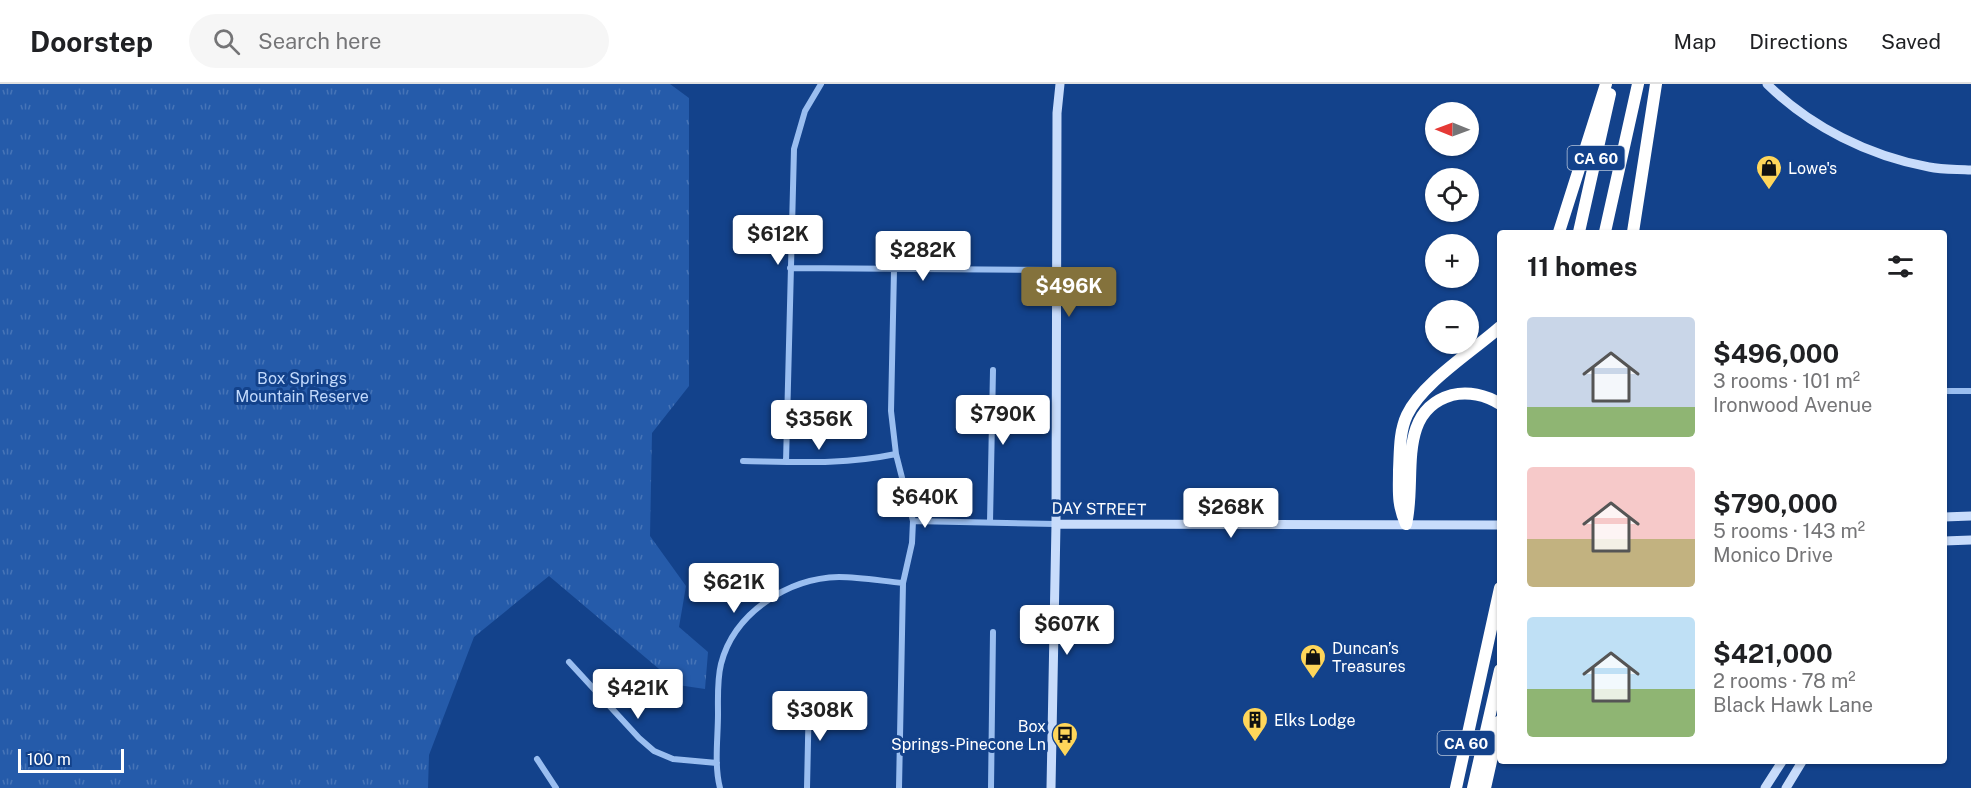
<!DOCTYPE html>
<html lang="en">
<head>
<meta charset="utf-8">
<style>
	:root { --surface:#fff; --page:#f6f6f6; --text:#202124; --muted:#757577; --line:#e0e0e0; --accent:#84723c }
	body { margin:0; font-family:"Public Sans",sans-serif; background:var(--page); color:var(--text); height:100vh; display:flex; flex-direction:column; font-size:22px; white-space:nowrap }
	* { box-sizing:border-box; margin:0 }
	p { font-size:20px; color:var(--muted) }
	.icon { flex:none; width:33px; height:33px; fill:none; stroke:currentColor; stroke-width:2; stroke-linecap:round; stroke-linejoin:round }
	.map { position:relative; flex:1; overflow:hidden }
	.panel { position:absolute; left:1497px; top:146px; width:450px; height:534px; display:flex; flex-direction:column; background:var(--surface); border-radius:6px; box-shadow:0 2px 4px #0004 }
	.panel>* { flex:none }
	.needle { width:39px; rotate:271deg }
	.buttons { position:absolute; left:1425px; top:18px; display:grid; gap:12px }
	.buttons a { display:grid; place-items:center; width:54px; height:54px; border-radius:50%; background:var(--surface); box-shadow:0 2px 4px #0004; font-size:30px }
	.scale { position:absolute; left:18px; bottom:15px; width:106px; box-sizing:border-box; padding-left:6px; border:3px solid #fff; border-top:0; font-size:16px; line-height:21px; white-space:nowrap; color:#fff; -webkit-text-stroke:4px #13428b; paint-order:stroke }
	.price { position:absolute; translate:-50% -51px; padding:0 14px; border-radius:6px; background:#fff; color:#222; font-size:20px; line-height:39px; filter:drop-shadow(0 2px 3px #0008) }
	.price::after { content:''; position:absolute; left:50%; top:36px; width:18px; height:14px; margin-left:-9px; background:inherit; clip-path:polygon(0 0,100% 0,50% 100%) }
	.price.on { background:var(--accent); color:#fff }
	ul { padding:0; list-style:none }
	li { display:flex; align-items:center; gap:18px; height:150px; padding:0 30px }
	li span { display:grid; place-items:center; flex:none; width:168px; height:120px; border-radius:6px; color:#555 }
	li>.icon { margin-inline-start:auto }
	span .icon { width:72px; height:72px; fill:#fffc; stroke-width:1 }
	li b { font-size:26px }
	h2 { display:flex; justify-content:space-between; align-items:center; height:72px; padding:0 30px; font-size:26px }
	header { display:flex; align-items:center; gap:36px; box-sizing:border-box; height:84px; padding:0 30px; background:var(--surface); border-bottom:2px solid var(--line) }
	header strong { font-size:28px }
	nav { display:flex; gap:33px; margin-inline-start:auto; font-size:21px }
	.search { width:420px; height:54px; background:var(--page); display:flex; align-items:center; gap:15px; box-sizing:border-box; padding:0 21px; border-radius:33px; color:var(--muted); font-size:22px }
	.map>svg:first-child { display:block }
	.park { fill:url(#park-tufts) }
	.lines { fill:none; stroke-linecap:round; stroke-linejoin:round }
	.street { stroke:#9abef0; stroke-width:6 }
	.secondary { stroke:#c8dcfb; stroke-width:9 }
	.highway { stroke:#fff; stroke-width:12 }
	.labels { text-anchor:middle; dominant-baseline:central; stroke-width:6; stroke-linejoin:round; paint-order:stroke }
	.shield { fill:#13428b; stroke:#b8c6dc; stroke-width:1.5 }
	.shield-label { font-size:15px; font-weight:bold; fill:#fff }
	.poi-label { font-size:16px; fill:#fff; stroke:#13428b; text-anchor:start }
	.park-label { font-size:16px; fill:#c1d9fc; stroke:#13428b }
	.street-label { font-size:16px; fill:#fff; stroke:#13428b }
</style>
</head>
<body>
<header>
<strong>Doorstep</strong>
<div class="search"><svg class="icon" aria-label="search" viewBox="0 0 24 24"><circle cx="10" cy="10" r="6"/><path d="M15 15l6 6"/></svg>Search here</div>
<nav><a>Map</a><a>Directions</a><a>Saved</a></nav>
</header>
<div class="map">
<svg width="1971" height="704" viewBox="0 0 1971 704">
	<defs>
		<pattern id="park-tufts" width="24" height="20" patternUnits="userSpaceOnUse" patternTransform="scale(1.5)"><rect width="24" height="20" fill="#255baa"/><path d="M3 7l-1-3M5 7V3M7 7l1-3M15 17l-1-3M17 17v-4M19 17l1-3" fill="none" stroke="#4674b7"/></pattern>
	</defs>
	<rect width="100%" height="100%" fill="#13428b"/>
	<path class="park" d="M0,0H670L689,14V302L652,349L650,452L686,502L679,543L708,568L705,605L678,601L549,492L474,553L429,671L428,704H0Z"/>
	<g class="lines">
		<path class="street" d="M790,184L1056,186
			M894,186L891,327L896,370L913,437L912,459L903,499L899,704
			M1944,307H1971
			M743,377C797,378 843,381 896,370
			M786,378L794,65L805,27L821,0
			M913,437L1056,440
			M990,438L993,286
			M569,578L639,654L654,667L673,675L717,679
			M537,675L556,704
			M720,704C714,681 718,654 718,630C718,614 717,596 721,580C734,529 788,494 839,493C860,493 882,497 903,499
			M807,704L809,611
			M991,704L993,548"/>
		<path class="secondary" d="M1767,0C1811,43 1869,72 1929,83C1943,86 1957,85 1971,86
			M1944,433L1971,432
			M1056,440L1500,441
			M1944,457L1971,456
			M1051,704L1056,440L1057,29L1060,0
			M1765,704L1783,676
			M1786,704L1803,676"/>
		<path class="highway" d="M1559,148L1606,0
			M1579,148L1610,10
			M1605,148L1638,0
			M1633,148L1656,0
			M1406,440C1397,419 1399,408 1399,386C1400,368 1399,348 1407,331C1422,299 1473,267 1500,243
			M1406,440C1417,396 1395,327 1452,311C1468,307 1486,311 1500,320
			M1456,704L1500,504
			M1473,704L1500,586
			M1485,704L1500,637"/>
	</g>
	<defs>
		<symbol id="shop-pin" viewBox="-11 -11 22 30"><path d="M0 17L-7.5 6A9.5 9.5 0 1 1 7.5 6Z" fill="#ffd65a" stroke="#13428b"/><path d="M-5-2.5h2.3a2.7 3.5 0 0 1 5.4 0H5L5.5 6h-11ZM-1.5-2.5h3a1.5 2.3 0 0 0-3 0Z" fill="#111"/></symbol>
		<symbol id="building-pin" viewBox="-11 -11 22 30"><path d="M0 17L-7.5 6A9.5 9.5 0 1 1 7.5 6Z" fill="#ffd65a" stroke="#13428b"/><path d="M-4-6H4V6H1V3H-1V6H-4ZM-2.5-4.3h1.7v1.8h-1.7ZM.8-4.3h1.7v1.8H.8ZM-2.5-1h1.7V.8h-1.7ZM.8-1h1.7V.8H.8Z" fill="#111"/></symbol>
		<symbol id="bus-pin" viewBox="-11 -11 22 30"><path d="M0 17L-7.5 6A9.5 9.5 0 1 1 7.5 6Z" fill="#ffd65a" stroke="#13428b"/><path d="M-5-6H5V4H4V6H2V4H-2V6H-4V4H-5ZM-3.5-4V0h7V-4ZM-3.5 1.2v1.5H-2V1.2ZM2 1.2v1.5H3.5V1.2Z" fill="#111"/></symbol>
	</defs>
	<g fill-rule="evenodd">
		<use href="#shop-pin" x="1754" y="69" width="30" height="40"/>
		<use href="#shop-pin" x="1298" y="558" width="30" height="40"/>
		<use href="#building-pin" x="1240" y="621" width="30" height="40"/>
		<use href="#bus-pin" x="1050" y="636" width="30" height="40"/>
	</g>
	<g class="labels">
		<g class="shield">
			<rect x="1567.5" y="62" width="57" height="24" rx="4.5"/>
			<rect x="1437.5" y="647" width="57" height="24" rx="4.5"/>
		</g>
		<g class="shield-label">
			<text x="1596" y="74">CA 60</text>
			<text x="1466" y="659">CA 60</text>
		</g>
		<g class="poi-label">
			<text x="1788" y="84">Lowe's</text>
			<text x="1332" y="564">Duncan’s<tspan x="1332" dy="18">Treasures</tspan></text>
			<text x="1274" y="636">Elks Lodge</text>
			<text x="1046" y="642" text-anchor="end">Box<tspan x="1046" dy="18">Springs-Pinecone Ln</tspan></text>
		</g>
		<g class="park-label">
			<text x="302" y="294">Box Springs<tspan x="302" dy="18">Mountain Reserve</tspan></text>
		</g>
		<g class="street-label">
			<text transform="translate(1099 425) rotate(1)">DAY STREET</text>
		</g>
	</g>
</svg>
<div class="buttons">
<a><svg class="needle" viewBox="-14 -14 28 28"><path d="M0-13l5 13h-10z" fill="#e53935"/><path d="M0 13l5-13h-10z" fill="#757577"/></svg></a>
<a><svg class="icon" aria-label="locate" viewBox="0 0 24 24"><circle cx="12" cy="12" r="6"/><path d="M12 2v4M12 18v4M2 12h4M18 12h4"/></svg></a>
<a>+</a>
<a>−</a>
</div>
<div class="scale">100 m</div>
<b class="price" style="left:778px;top:182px">$612K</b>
<b class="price" style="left:923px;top:198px">$282K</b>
<b class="price on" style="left:1069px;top:234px">$496K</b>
<b class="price" style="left:1003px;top:362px">$790K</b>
<b class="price" style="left:819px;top:367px">$356K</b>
<b class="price" style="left:925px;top:445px">$640K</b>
<b class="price" style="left:1231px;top:455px">$268K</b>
<b class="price" style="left:734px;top:530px">$621K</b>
<b class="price" style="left:1067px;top:572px">$607K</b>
<b class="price" style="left:638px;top:636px">$421K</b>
<b class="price" style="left:820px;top:658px">$308K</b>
<section class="panel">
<h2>11 homes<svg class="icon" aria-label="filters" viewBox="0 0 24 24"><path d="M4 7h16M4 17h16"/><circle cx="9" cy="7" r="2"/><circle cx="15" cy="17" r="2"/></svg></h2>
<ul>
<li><span style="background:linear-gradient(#c9d6e8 75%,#8fb573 0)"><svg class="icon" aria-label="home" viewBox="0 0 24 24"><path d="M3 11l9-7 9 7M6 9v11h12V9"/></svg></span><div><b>$496,000</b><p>3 rooms · 101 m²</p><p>Ironwood Avenue</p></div></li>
<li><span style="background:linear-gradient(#f6c9c9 60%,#c2b280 0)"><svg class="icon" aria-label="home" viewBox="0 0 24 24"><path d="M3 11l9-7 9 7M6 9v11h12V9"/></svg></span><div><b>$790,000</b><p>5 rooms · 143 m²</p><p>Monico Drive</p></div></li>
<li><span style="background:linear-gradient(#bfe0f5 60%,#8fb573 0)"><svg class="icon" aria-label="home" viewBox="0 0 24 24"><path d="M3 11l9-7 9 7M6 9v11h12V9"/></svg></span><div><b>$421,000</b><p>2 rooms · 78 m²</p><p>Black Hawk Lane</p></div></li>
</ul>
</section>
</div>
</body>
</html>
